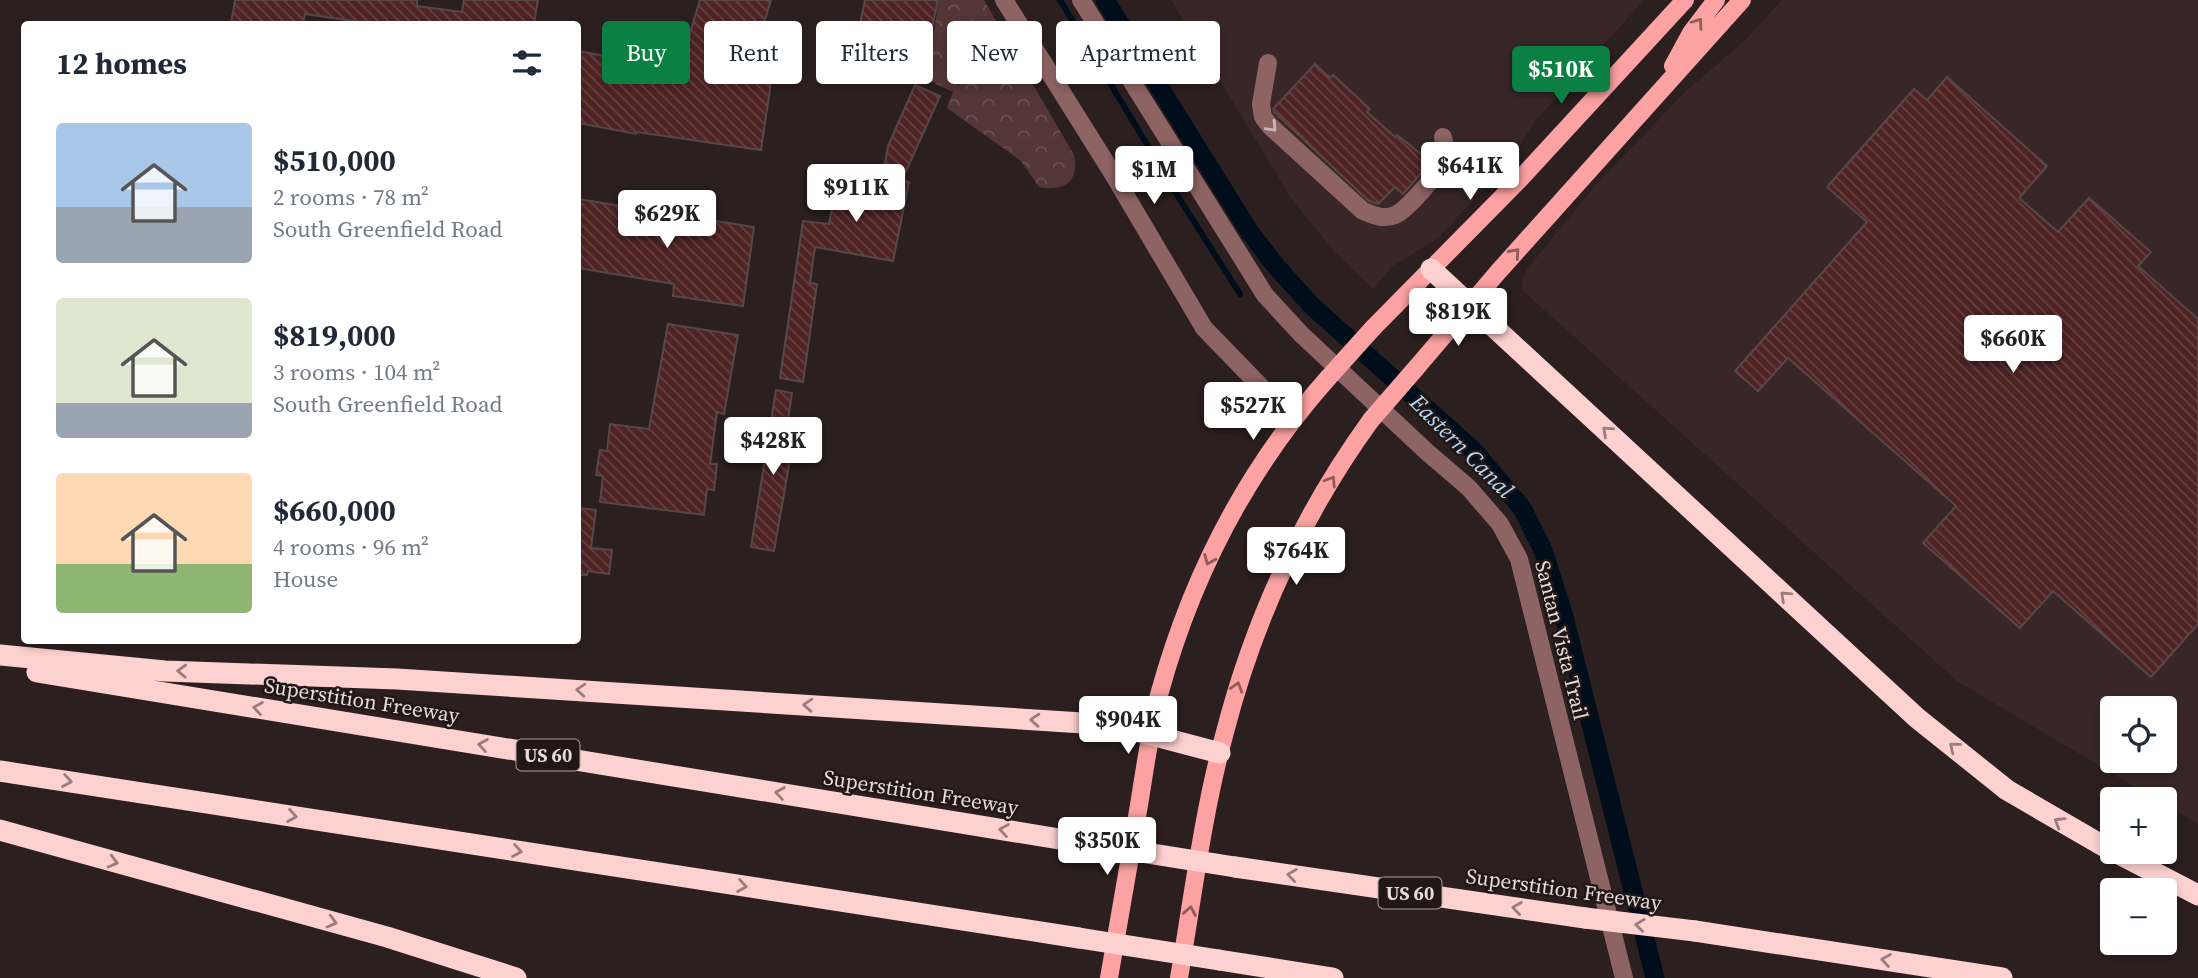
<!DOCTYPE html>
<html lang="en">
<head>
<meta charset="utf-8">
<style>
	:root { --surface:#fff; --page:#f6f6f7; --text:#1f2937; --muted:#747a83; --accent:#0b8043 }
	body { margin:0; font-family:"Source Serif 4",serif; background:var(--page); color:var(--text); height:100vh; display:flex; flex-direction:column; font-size:26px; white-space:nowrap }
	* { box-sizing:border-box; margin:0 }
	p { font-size:23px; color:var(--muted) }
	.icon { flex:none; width:38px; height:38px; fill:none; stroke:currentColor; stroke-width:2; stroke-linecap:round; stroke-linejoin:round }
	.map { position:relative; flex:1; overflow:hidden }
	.sheet { position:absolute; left:21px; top:21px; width:560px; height:623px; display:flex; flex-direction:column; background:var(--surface); border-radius:7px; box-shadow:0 4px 10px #0003 }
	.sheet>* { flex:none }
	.banner { position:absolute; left:602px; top:21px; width:665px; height:63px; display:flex; gap:14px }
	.controls { position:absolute; left:2100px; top:696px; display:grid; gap:14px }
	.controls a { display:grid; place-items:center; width:77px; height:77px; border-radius:7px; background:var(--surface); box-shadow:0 4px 10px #0003; font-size:35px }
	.price { position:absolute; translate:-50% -60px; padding:0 16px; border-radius:7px; background:#fff; color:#222; font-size:23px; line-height:46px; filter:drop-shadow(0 2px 4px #0008) }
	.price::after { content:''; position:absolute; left:50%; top:42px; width:21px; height:16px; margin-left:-10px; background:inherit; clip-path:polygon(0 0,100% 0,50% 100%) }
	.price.active { background:var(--accent); color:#fff }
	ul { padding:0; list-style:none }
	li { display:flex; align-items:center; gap:21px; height:175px; padding:0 35px }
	li span { display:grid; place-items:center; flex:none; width:196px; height:140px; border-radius:7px; color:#555 }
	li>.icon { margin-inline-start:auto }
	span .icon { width:84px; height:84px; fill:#fffc; stroke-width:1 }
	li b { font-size:30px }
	h2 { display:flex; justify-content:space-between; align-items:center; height:84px; padding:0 35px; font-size:30px }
	.pill { padding:0 24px; border-radius:7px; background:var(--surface); box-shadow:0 4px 10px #0003; font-size:24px; line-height:63px }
	.pill.active { background:var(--accent); color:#fff }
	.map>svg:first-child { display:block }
	.built { fill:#392727; fill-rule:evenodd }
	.park { fill:url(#park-crowns) }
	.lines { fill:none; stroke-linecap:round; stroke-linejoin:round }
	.stream { stroke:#000e1b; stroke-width:6 }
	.canal { stroke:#000e1b; stroke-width:19 }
	.building { fill:url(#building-back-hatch); stroke:#564847; stroke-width:2 }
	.minor { stroke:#8e6363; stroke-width:18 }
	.major { stroke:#fca2a2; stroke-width:18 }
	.highway { stroke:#fdd1d0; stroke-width:21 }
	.major-bridge { stroke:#fca2a2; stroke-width:18 }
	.highway-bridge { stroke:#fdd1d0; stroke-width:21 }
	.oneway { stroke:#8f5c5c }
	.oneway2 { stroke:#cab7b7 }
	.oneway3 { stroke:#9a7d7c }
	.labels { text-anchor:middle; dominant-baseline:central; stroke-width:5; stroke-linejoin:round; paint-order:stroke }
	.shield { fill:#221616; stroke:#aaa0a0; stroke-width:2 }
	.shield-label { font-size:19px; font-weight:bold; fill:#e4dbdb }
	.street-label { font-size:21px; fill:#e4dbdb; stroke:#221616 }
	.water-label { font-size:23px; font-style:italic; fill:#b3daf7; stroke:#221616 }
</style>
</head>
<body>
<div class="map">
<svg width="2198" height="978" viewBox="0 0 2198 978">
	<defs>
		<pattern id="park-crowns" width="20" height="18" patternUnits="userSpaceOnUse" patternTransform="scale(1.75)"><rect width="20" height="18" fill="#533636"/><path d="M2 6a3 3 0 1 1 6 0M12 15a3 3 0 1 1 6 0" fill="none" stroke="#6c5252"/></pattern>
		<pattern id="building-back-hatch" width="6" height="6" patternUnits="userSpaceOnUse" patternTransform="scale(1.75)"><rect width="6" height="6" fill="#4f2324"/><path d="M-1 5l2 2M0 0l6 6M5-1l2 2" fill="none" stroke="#684243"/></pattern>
	</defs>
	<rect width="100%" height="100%" fill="#2c1f1f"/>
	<path class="built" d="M1171,0H1644L1536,120L1510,161L1438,238L1393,266L1373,289L1333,250L1291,198Z
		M1782,0H2198V824L2165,804V800H2157L1957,681L1522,290L1523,276L1529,267L1594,187L1684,93L1744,41ZM2112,709H2165V761H2112Z"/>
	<path class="park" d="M939,0H984L1074,155C1080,181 1064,192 1039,187L1021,161L947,108L953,92L926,79Z"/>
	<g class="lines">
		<path class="stream" d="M1060,0L1184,206L1240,294"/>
		<path class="canal" d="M1105,0L1249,231L1275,265L1312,306L1473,450L1522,508L1543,550L1563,613L1655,978"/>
	</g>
	<path class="building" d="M235,0H417V6L462,12L464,0H538L534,24H374L305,14L303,24H231Z
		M700,0H771L760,37L769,39L757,80L771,82L761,150L637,132L636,134L578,123V51L648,64L647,70L682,75L685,50Z
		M865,0H938L924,65L854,52Z
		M1315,64L1330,78L1333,75L1370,109L1367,112L1395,137L1397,135L1427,159L1428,165L1403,194L1395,187L1378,204L1369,201L1274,112L1273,109Z
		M1947,77L2047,166L2019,198L2058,232L2089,198L2151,252L2138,266L2198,319V624L2151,677L2053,591L2020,628L1923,543L1956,506L1788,358L1758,391L1735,371L1867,222L1827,187L1914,89L1927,100Z
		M915,85L940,96L902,180L909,182L893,261L815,247L810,283L817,284L803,382L780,378L803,221L829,224L839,170L882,179L888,146Z
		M578,199L754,227L743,306L673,296L674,284L578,268Z
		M668,324L738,335L724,414L717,412L710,464H717L714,490L707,489L704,515L600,502L603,476L596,475L600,450L607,451L610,424L649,429Z
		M776,390L792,393L783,453L791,454L774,551L751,547Z
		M578,508L596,510L591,548L612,550L609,574L588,571L587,575H578Z"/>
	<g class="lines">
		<path class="minor" d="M1004,0L1113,174L1204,328L1293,420
			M1081,0L1265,295L1301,334L1427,452L1469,488L1500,524L1519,559L1624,978
			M1268,63L1261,104L1263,117L1270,126L1363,211C1373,215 1384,220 1395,215C1407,210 1441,171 1445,158C1447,152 1444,143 1443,137"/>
		<path class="major" d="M1673,66L1691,33L1716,0
			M1373,328L1521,178L1685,0
			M1417,367L1498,272L1742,0
			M1109,978C1119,920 1129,862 1139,805C1145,768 1150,731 1159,695C1191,578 1247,469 1328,378
			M1179,978C1193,896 1203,812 1225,732C1254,620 1303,514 1371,420"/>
		<path class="highway" d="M1431,269L1917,718L2007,790L2112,851
			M0,655L165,671L397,679L1114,725L1220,753
			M37,672L1096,845
			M0,771L1079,938
			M0,830L387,937L516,978
			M2115,852L2198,895
			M1235,867L1585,918
			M1695,931L2002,978
			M1219,960L1333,978"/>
		<path class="major-bridge" d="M1328,378L1373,328
			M1371,420L1417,367"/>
		<path class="highway-bridge" d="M1096,845L1235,867
			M1585,918L1695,931
			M1079,938L1219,960"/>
	</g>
	<defs><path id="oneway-chevron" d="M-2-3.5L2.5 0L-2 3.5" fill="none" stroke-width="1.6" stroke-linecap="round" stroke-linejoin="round" transform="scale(1.75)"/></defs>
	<g class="oneway">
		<use href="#oneway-chevron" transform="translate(1698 23) rotate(-54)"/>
		<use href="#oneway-chevron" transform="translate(1515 253) rotate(-48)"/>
		<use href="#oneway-chevron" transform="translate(1331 481) rotate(-58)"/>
		<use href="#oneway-chevron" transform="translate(1209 560) rotate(113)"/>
		<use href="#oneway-chevron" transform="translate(1237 687) rotate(-73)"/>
		<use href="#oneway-chevron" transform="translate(1190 911) rotate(-80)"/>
	</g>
	<use class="oneway2" href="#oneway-chevron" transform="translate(1272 127) rotate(47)"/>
	<g class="oneway3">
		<use href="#oneway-chevron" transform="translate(1607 431) rotate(-138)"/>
		<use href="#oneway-chevron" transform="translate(1785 596) rotate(-137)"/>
		<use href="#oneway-chevron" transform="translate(182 671) rotate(-178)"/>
		<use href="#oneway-chevron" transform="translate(581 690) rotate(-176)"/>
		<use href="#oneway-chevron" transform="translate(808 705) rotate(-176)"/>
		<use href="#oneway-chevron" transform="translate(258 708) rotate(-171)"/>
		<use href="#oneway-chevron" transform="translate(1035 720) rotate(-176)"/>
		<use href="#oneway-chevron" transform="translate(483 745) rotate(-171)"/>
		<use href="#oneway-chevron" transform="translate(1954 747) rotate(-141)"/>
		<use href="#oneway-chevron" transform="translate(67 781) rotate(9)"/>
		<use href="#oneway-chevron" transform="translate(780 793) rotate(-171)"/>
		<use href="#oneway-chevron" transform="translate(292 816) rotate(9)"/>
		<use href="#oneway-chevron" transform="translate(2059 822) rotate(-149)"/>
		<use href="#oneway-chevron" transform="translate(1004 830) rotate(-171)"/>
		<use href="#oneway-chevron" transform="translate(517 851) rotate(9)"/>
		<use href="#oneway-chevron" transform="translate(113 862) rotate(15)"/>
		<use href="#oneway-chevron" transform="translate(1292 875) rotate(-172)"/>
		<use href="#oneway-chevron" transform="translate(742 886) rotate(9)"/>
		<use href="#oneway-chevron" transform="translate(1517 908) rotate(-172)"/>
		<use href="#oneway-chevron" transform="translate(332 922) rotate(15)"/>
		<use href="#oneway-chevron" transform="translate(1640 925) rotate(-173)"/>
		<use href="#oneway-chevron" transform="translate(1886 960) rotate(-171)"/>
	</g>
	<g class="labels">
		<g class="shield">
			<rect x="516.5" y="739.5" width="63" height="31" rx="5"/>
			<rect x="1378.5" y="877.5" width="63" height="31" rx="5"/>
		</g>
		<g class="shield-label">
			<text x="548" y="755">US 60</text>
			<text x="1410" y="893">US 60</text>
		</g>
		<g class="street-label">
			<text transform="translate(1562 640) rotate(76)">Santan Vista Trail</text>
			<text transform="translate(362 700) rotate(9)">Superstition Freeway</text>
			<text transform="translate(921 792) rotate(9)">Superstition Freeway</text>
			<text transform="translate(1564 889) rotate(8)">Superstition Freeway</text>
		</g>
		<g class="water-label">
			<text transform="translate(1462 446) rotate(45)">Eastern Canal</text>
		</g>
	</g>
</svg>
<div class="controls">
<a><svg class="icon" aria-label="locate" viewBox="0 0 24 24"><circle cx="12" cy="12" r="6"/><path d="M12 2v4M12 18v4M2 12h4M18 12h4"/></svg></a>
<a>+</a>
<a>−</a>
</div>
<b class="price active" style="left:1561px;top:106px">$510K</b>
<b class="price" style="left:1470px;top:202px">$641K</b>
<b class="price" style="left:1154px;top:206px">$1M</b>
<b class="price" style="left:856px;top:224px">$911K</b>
<b class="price" style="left:667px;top:250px">$629K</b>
<b class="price" style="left:1458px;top:348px">$819K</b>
<b class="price" style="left:2013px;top:375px">$660K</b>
<b class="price" style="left:1253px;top:442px">$527K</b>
<b class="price" style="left:773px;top:477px">$428K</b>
<b class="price" style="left:1296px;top:587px">$764K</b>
<b class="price" style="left:1128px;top:756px">$904K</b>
<b class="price" style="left:1107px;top:877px">$350K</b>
<div class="banner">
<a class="pill active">Buy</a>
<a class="pill">Rent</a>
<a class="pill">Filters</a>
<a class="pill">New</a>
<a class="pill">Apartment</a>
</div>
<section class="sheet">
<h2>12 homes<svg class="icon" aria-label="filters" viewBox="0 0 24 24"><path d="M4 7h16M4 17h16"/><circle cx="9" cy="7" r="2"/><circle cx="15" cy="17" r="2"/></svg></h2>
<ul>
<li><span style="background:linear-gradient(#a9c7e8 60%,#9aa5b1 0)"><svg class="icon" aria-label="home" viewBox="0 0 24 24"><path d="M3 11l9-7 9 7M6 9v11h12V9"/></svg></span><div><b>$510,000</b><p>2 rooms · 78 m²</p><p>South Greenfield Road</p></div></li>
<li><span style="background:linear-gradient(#dfe7d0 75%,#9aa5b1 0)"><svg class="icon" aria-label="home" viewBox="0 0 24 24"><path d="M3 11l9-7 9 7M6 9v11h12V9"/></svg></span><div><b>$819,000</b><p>3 rooms · 104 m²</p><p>South Greenfield Road</p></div></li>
<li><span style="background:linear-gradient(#ffd9b3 65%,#8fb573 0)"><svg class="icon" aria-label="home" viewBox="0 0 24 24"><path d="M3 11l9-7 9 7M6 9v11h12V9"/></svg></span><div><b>$660,000</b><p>4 rooms · 96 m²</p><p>House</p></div></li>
</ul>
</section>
</div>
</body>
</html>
